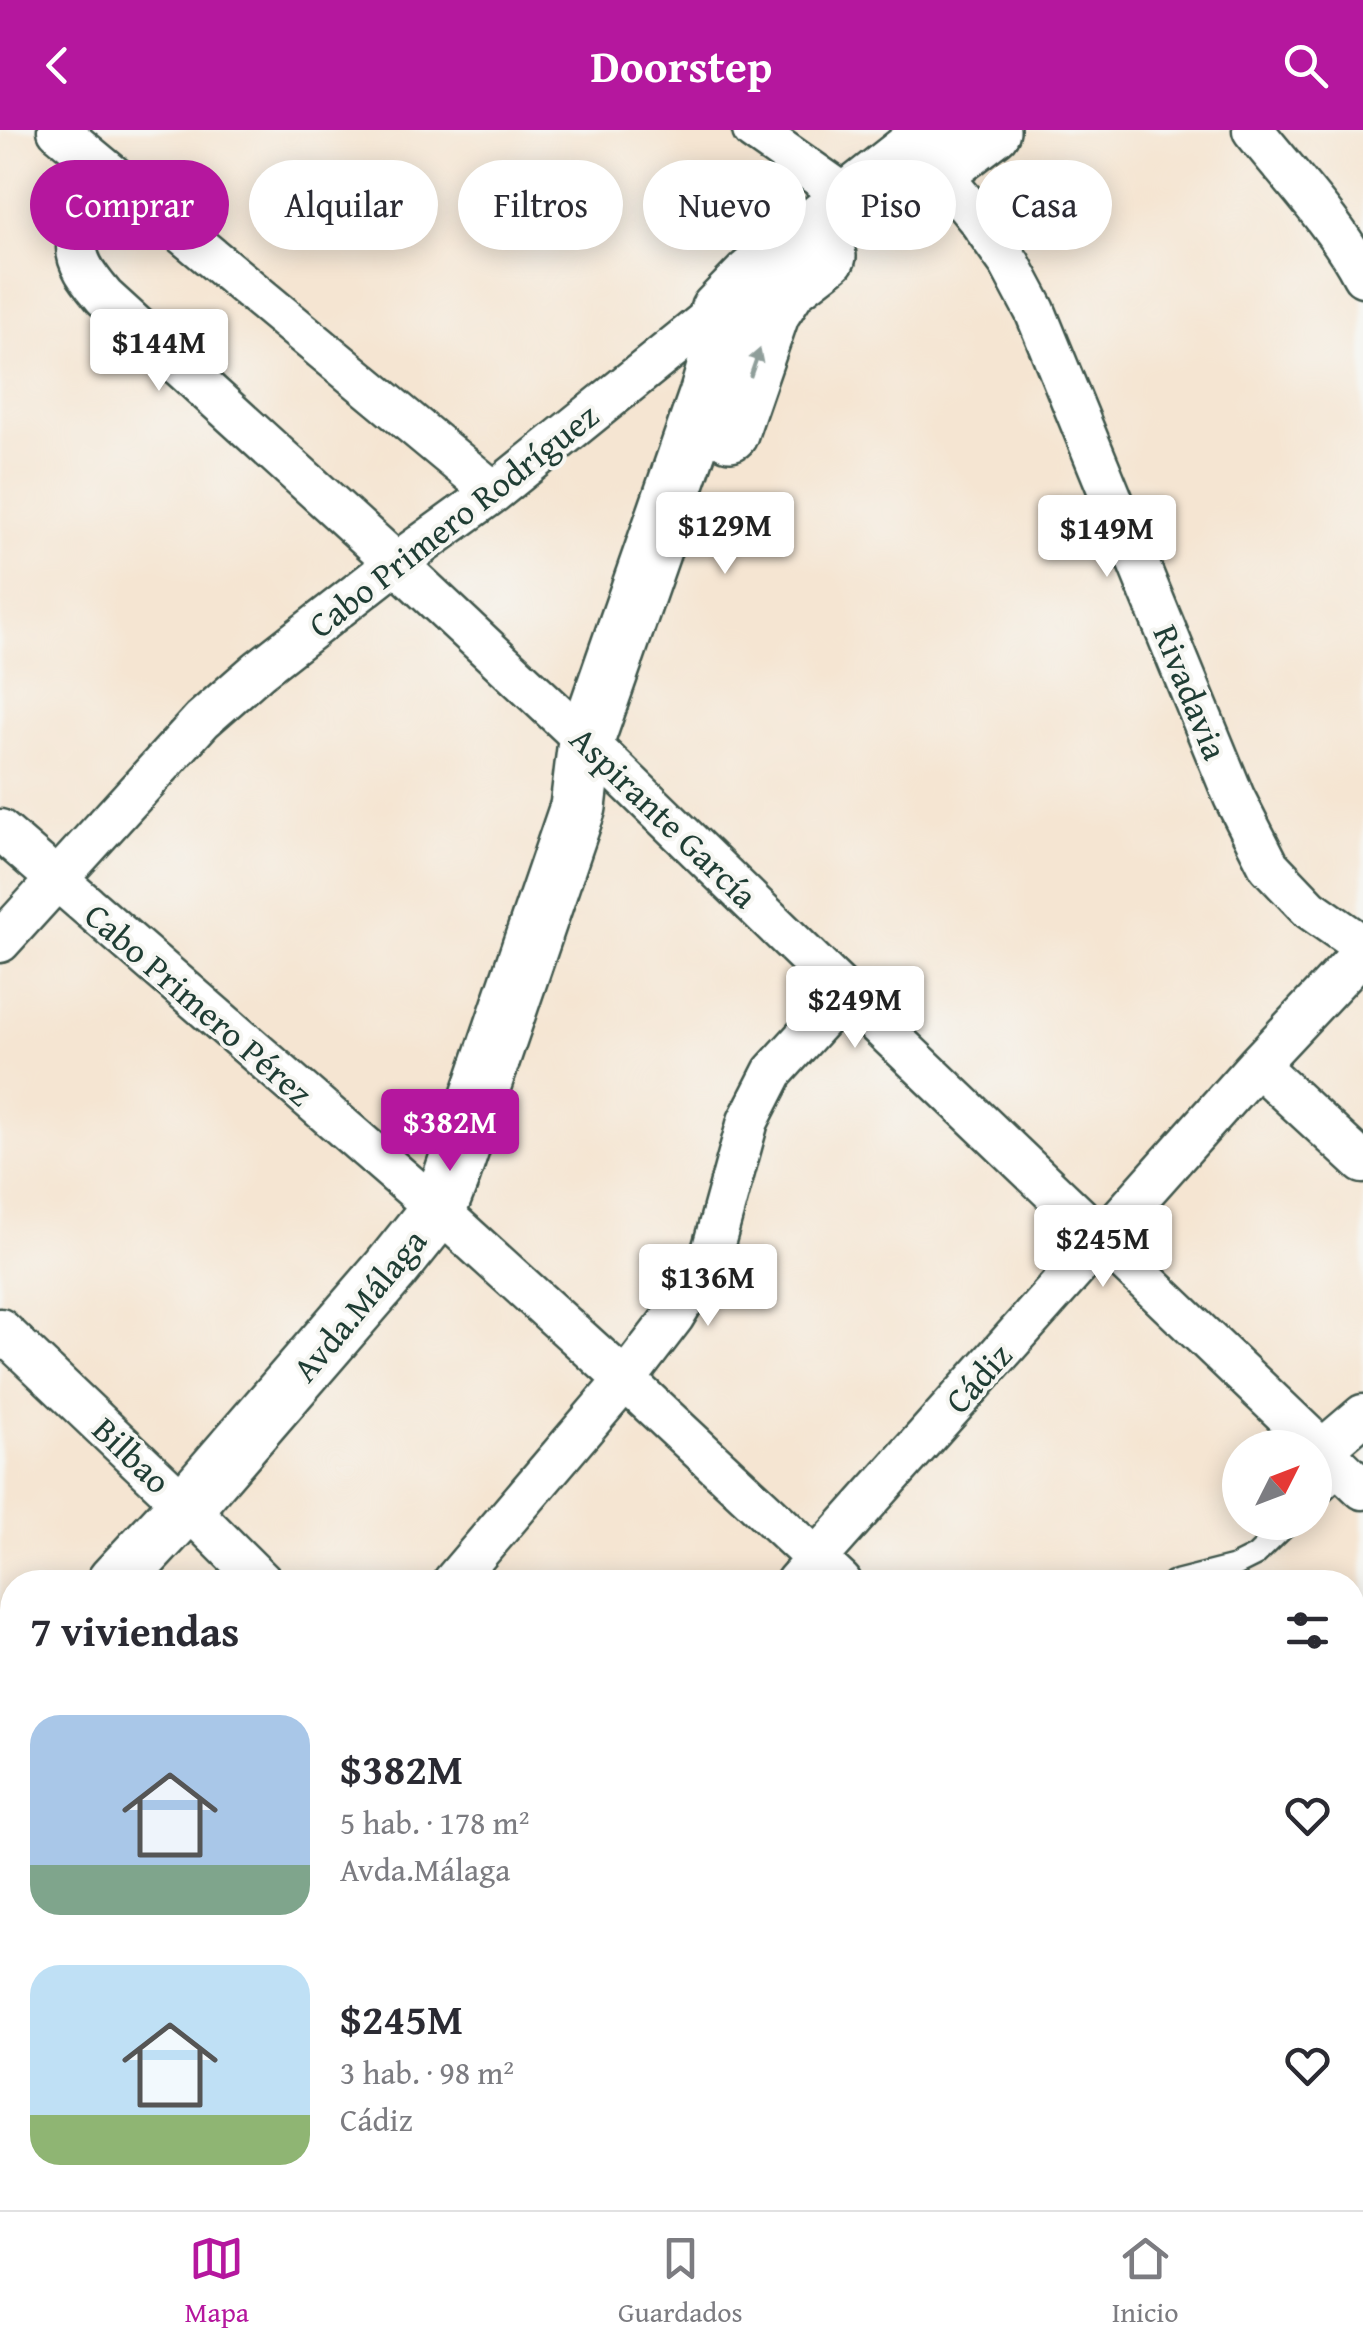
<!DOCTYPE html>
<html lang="es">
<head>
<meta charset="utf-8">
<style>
	:root { --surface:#fff; --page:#f7f7f7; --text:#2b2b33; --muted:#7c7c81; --line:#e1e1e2; --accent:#b5179e }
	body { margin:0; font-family:"Gentium Book Plus",serif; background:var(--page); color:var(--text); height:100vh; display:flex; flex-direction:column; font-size:38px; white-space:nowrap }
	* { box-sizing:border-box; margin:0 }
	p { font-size:32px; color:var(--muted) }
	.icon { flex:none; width:55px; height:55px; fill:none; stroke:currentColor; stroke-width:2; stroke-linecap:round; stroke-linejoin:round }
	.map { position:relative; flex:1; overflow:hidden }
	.sheet { position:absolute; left:0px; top:1440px; width:1365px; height:640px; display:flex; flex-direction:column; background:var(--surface); border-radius:40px 40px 0 0; box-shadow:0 5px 25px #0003 }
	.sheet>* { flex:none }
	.banner { position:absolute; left:30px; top:30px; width:1305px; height:90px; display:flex; gap:20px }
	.needle { width:65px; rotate:48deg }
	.tools { position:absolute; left:1222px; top:1300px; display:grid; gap:20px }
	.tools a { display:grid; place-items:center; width:110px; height:110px; border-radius:50%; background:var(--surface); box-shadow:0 5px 25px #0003; font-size:50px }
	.price { position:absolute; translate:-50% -85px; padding:0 22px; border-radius:10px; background:#fff; color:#222; font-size:32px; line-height:65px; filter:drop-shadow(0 2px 5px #0008) }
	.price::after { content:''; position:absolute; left:50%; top:60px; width:30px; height:22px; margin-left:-15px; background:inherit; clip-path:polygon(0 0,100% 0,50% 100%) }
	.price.on { background:var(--accent); color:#fff }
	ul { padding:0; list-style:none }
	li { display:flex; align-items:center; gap:30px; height:250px; padding:0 30px }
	li span { display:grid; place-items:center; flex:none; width:280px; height:200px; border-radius:30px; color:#555 }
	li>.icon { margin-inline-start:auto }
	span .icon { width:120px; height:120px; fill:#fffc; stroke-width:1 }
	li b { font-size:42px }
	h2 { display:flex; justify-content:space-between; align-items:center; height:120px; padding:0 30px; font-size:42px }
	.chip { padding:0 35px; border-radius:45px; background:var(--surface); box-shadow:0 5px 25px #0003; font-size:35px; line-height:90px }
	.chip.on { background:var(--accent); color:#fff }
	header { display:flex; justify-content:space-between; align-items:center; height:130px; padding:0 30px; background:var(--accent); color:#fff; font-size:45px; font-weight:800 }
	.tab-bar { display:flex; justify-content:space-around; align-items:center; height:140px; border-top:2px solid var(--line); background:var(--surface); font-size:28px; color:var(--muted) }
	.tab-bar a { display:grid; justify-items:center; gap:5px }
	.tab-bar .on { color:var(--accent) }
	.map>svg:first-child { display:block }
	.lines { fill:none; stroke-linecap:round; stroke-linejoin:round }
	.lane-casing { stroke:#3f564c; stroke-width:25 }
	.street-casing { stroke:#3f564c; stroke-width:45 }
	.secondary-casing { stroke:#3f564c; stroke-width:60 }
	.lane { stroke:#fff; stroke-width:20 }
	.street { stroke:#fff; stroke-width:40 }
	.secondary { stroke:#fff; stroke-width:55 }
	.oneway { fill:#8f9e9a }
	.labels { text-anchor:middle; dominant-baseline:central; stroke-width:8; stroke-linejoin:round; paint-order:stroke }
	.street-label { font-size:35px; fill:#1f3d34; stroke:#f6f6f2 }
</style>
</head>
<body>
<header><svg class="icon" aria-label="back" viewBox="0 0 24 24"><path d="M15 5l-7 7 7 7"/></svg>Doorstep<svg class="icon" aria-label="search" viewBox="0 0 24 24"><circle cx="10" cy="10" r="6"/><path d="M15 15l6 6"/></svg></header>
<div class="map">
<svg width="1363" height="2080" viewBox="0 0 1363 2080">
	<rect width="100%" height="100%" fill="#f6f6f2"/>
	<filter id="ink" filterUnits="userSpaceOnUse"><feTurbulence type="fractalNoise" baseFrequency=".01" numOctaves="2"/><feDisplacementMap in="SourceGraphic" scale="20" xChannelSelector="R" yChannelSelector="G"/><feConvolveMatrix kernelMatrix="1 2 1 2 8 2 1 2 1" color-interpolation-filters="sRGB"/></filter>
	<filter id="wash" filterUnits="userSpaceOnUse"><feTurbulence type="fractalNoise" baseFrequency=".0048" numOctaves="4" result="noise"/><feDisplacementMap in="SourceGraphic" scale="40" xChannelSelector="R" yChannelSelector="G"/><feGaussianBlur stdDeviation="2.25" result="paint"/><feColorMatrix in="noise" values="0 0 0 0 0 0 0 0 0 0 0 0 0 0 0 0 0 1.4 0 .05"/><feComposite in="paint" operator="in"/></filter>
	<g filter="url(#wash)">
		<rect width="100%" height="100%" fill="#f5e5d2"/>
	</g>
	<g filter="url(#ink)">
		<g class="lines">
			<defs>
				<path id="lane" d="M1315,1368L1344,1341
					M1172,1452L1235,1436L1255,1426L1290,1392
					M723,2080L734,2068"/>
				<path id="street" d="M58,0L494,362
					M753,0L851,69
					M1253,0C1288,44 1338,97 1363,146
					M923,22L978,89L1010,134L1035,181L1234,667L1269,736L1310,779L1363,816
					M108,43C98,64 78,94 77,118C77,136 93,153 104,167L396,433L586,611L845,863L1363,1359
					M0,700L438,1080L625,1250L841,1452
					M0,812L202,590L259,540L396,433L494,362L718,181
					M1257,935L1363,1033
					M0,1199L186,1376L262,1452
					M1322,1320L1363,1285
					M453,1452L625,1250L674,1186L711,1125L748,991L773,942L845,863
					M796,1452L1257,935L1363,822
					M0,1665L12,1677
					M1352,1790L1363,1779
					M1352,1969L1363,1980
					M881,2068L893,2080
					M41,2080L45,2068
					M320,2080L326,2068
					M1074,2080L1086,2068"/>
				<path id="secondary" d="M912,61L992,0
					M730,303L772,182L789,156L828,126
					M115,1452L186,1376L390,1140L438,1080L452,1045L578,677L586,611L708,262L717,230L718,181L753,145L937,0
					M0,1578L12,1564"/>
			</defs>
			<use href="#lane" class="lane-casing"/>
			<use href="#street" class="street-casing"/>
			<use href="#secondary" class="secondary-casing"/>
			<use href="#lane" class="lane"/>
			<use href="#street" class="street"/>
			<use href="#secondary" class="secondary"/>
		</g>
		<defs><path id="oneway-solid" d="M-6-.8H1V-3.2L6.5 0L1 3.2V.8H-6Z" transform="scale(2.5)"/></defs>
		<use class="oneway" href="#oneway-solid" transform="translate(755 233) rotate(-71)"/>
	</g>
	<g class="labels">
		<g class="street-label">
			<text transform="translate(453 390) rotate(-38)">Cabo Primero Rodríguez</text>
			<text transform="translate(1191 562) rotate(68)">Rivadavia</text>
			<text transform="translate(664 687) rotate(44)">Aspirante García</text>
			<text transform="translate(199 874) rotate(41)">Cabo Primero Pérez</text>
			<text transform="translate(359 1175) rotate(-50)">Avda.Málaga</text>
			<text transform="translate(978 1248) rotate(-48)">Cádiz</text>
			<text transform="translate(132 1325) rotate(44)">Bilbao</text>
		</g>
	</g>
</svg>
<div class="tools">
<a><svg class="needle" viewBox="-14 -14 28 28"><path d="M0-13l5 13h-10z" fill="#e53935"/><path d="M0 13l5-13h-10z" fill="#7c7c81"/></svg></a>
</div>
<b class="price" style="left:159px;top:264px">$144M</b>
<b class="price" style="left:725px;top:447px">$129M</b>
<b class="price" style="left:1107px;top:450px">$149M</b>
<b class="price" style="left:855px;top:921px">$249M</b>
<b class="price on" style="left:450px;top:1044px">$382M</b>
<b class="price" style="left:1103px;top:1160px">$245M</b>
<b class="price" style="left:708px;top:1199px">$136M</b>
<div class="banner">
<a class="chip on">Comprar</a>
<a class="chip">Alquilar</a>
<a class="chip">Filtros</a>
<a class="chip">Nuevo</a>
<a class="chip">Piso</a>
<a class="chip">Casa</a>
</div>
<section class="sheet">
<h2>7 viviendas<svg class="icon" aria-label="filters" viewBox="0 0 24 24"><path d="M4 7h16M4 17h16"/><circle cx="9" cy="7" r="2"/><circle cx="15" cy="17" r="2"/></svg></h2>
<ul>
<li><span style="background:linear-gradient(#a9c7e8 75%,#7fa58c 0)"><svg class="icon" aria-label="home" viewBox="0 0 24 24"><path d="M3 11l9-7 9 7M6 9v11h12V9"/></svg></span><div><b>$382M</b><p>5 hab. · 178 m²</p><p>Avda.Málaga</p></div><svg class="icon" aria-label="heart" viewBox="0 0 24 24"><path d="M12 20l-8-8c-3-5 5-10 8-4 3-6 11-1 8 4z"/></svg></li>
<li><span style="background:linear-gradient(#bfe0f5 75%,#8fb573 0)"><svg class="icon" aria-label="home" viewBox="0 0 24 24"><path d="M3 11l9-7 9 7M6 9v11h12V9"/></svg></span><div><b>$245M</b><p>3 hab. · 98 m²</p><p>Cádiz</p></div><svg class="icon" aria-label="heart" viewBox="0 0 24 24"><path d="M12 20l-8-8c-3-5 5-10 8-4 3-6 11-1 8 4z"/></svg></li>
</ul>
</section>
</div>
<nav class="tab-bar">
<a class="on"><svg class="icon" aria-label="map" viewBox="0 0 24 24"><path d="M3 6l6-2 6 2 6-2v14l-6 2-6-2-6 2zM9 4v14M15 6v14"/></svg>Mapa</a>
<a><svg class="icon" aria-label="saved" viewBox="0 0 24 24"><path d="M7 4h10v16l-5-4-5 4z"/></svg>Guardados</a>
<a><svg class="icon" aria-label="home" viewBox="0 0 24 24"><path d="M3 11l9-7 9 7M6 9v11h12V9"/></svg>Inicio</a>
</nav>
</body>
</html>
